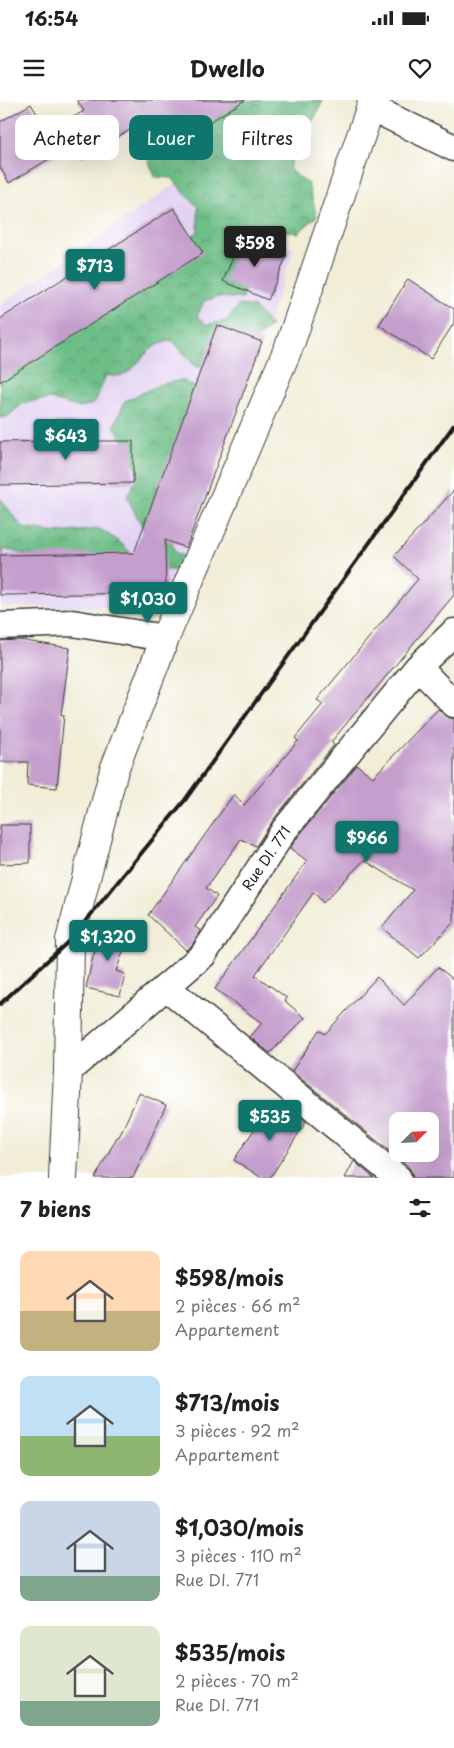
<!DOCTYPE html>
<html lang="fr">
<head>
<meta charset="utf-8">
<style>
	:root { --surface:#fff; --page:#f6f6f6; --text:#202124; --muted:#757577; --accent:#0f766e }
	body { margin:0; font-family:"Playpen Sans",sans-serif; background:var(--page); color:var(--text); height:100vh; display:flex; flex-direction:column; font-size:19px; white-space:nowrap }
	* { box-sizing:border-box; margin:0 }
	p { font-size:16px; color:var(--muted) }
	.icon { flex:none; width:28px; height:28px; fill:none; stroke:currentColor; stroke-width:2; stroke-linecap:round; stroke-linejoin:round }
	.map { position:relative; height:1078px; overflow:hidden }
	.panel { display:flex; flex-direction:column; background:var(--surface); flex:1 }
	.panel>* { flex:none }
	.hud { position:absolute; left:15px; top:15px; width:425px; height:45px; display:flex; gap:10px }
	.needle { width:32px; rotate:66deg }
	.tools { position:absolute; left:389px; top:1012px; display:grid; gap:10px }
	.tools a { display:grid; place-items:center; width:50px; height:50px; border-radius:10px; background:var(--surface); box-shadow:0 5px 20px #0002; font-size:25px }
	.price { position:absolute; translate:-50% -42px; padding:0 11px; border-radius:5px; background:var(--accent); color:#fff; font-size:16px; line-height:32px; filter:drop-shadow(0 1px 2px #0008) }
	.price::after { content:''; position:absolute; left:50%; top:30px; width:15px; height:11px; margin-left:-8px; background:inherit; clip-path:polygon(0 0,100% 0,50% 100%) }
	.price.current { background:#222; color:#fff }
	ul { padding:0; list-style:none }
	li { display:flex; align-items:center; gap:15px; height:125px; padding:0 20px }
	li span { display:grid; place-items:center; flex:none; width:140px; height:100px; border-radius:10px; color:#555 }
	li>.icon { margin-inline-start:auto }
	span .icon { width:60px; height:60px; fill:#fffc; stroke-width:1 }
	li b { font-size:21px }
	h2 { display:flex; justify-content:space-between; align-items:center; height:60px; padding:0 20px; font-size:21px }
	.tag { padding:0 18px; border-radius:10px; background:var(--surface); box-shadow:0 5px 20px #0002; font-size:18px; line-height:45px }
	.tag.current { background:var(--accent); color:#fff }
	.status { display:flex; justify-content:space-between; align-items:center; height:35px; padding:0 25px; background:var(--surface); direction:ltr }
	.status svg { height:14px; fill:currentColor }
	header { display:flex; justify-content:space-between; align-items:center; height:65px; padding:0 20px; background:var(--surface); font-size:22px; font-weight:700 }
	.map>svg:first-child { display:block }
	.built { fill:#e3d3f2 }
	.forest { fill:url(#forest-crowns); stroke:#456d52 }
	.building { fill:#c49ecc; fill-rule:evenodd }
	.lines { fill:none; stroke-linecap:round; stroke-linejoin:round }
	.minor-casing { stroke:#3c3b38; stroke-width:29 }
	.major-casing { stroke:#3c3b38; stroke-width:30 }
	.minor { stroke:#fff; stroke-width:26 }
	.major { stroke:#fff; stroke-width:28 }
	.rail { stroke:#1c1c1c; stroke-width:4 }
	.labels { text-anchor:middle; dominant-baseline:central; stroke-width:4; stroke-linejoin:round; paint-order:stroke }
	.street-label { font-size:14px; fill:#1c1c1c; stroke:#fff }
</style>
</head>
<body>
<div class="status"><b>16:54</b><svg viewBox="0 0 49 12"><path d="M0 12V9h3v3zM5 12V6h3v6zM10 12V3h3v9zM15 12V0h3v12zM26 1h20v11H26zM47 4h2v5h-2z"/></svg></div>
<header><svg class="icon" aria-label="menu" viewBox="0 0 24 24"><path d="M4 6h16M4 12h16M4 18h16"/></svg>Dwello<svg class="icon" aria-label="heart" viewBox="0 0 24 24"><path d="M12 20l-8-8c-3-5 5-10 8-4 3-6 11-1 8 4z"/></svg></header>
<div class="map">
<svg width="454" height="1078" viewBox="0 0 454 1078">
	<defs>
		<pattern id="forest-crowns" width="20" height="18" patternUnits="userSpaceOnUse" patternTransform="scale(1.25)"><rect width="20" height="18" fill="#6ebe88"/><path d="M2 6a3 3 0 1 1 6 0M12 15a3 3 0 1 1 6 0" fill="none" stroke="#5a9a6e"/></pattern>
	</defs>
	<rect width="100%" height="100%" fill="#fff"/>
	<filter id="ink" filterUnits="userSpaceOnUse"><feTurbulence type="fractalNoise" baseFrequency=".02" numOctaves="2"/><feDisplacementMap in="SourceGraphic" scale="10" xChannelSelector="R" yChannelSelector="G"/><feConvolveMatrix kernelMatrix="1 2 1 2 8 2 1 2 1" color-interpolation-filters="sRGB"/></filter>
	<filter id="wash" filterUnits="userSpaceOnUse"><feTurbulence type="fractalNoise" baseFrequency=".0096" numOctaves="4" result="noise"/><feDisplacementMap in="SourceGraphic" scale="20" xChannelSelector="R" yChannelSelector="G"/><feGaussianBlur stdDeviation="1.12" result="paint"/><feColorMatrix in="noise" values="0 0 0 0 0 0 0 0 0 0 0 0 0 0 0 0 0 1.4 0 .05"/><feComposite in="paint" operator="in"/></filter>
	<g filter="url(#wash)">
		<rect width="100%" height="100%" fill="#f1edd7"/>
		<path class="built" d="M181,80L294,149L168,507H0V205Z"/>
		<path class="forest" d="M224,0L323,1L313,21L290,27L297,45L289,69L308,84L317,116L298,133L276,130L255,134L243,147L247,172L243,199L217,197L204,201L197,216L207,225L227,220L239,205L254,207L271,226L221,264L196,267L172,240C166,242 159,244 154,247C136,259 133,281 106,275L95,303L80,308L50,299L23,303L7,317L0,318V247L176,147L198,132V107L186,95L172,78L155,77L147,57L179,35L185,38L197,18Z
			M182,280L204,292L164,422L175,452L190,459L174,470H157L47,460L4,449L0,465V398L23,428L57,433L100,429L120,442L139,461L150,442L127,397L138,375L128,348L114,326L125,301L161,284Z"/>
		<g id="blocks">
			<path class="building" d="M77,0H245L192,33L186,24L161,39L150,18L82,58L74,44L9,83L0,67V22L31,4L48,32L84,11Z
				M174,108L203,153L0,282V219Z
				M242,136L287,155L268,200L223,181Z
				M408,179L454,209V223L431,259L379,225Z
				M217,225L262,242L186,448L165,440L166,493L0,495V455L134,453Z
				M54,322H75L76,341H133V383L0,385V342L54,341Z
				M454,390V495L331,642L334,645L273,720L256,746L241,739L206,788L217,796L195,827L201,831L192,845L186,850L148,815L234,694L244,705L298,641L295,638L323,604L317,600L418,479L394,456Z
				M19,540L70,548L61,615H64L57,688L27,685L28,662H0V541Z
				M438,609L449,618L454,619V822L419,858L382,828L413,790L364,760L323,803L314,792L255,875L287,898L285,901L305,918L270,953L250,937L262,923L215,889L307,761L290,748L297,738L357,665L373,677Z
				M0,725H30V763L0,764Z
				M105,823L129,836L116,871L125,874L120,896L86,888L93,857Z
				M438,867L454,880V1078H413L412,1072L408,1066L292,971L319,930L325,934L377,877L404,905ZM398,1021H430V1054H398Z
				M139,993L166,1005L133,1078H95L117,1037H119Z
				M286,1006L306,1022L270,1078H262L234,1060L267,1010L276,1016Z
				M354,1061L374,1078H345Z"/>
		</g>
	</g>
	<g filter="url(#ink)">
		<use href="#blocks" fill-opacity="0" stroke="#3c3b38" stroke-width="1"/>
		<g class="lines">
			<defs>
				<path id="minor" d="M370,7L454,48
					M0,526L72,523L165,538
					M418,567L454,604
					M166,887L398,1078
					M68,971L203,855L285,729L418,567L454,532"/>
				<path id="major" d="M63,1078L68,971L70,840L114,670L165,538L290,244L373,0"/>
			</defs>
			<use href="#minor" class="minor-casing"/>
			<use href="#major" class="major-casing"/>
			<use href="#minor" class="minor"/>
			<use href="#major" class="major"/>
			<path class="rail" d="M0,904L70,840L185,700L454,325"/>
		</g>
	</g>
	<g class="labels">
		<g class="street-label">
			<text transform="translate(266 758) rotate(-56)">Rue DI. 771</text>
		</g>
	</g>
</svg>
<div class="tools">
<a><svg class="needle" viewBox="-14 -14 28 28"><path d="M0-13l5 13h-10z" fill="#e53935"/><path d="M0 13l5-13h-10z" fill="#757577"/></svg></a>
</div>
<b class="price current" style="left:255px;top:168px">$598</b>
<b class="price" style="left:95px;top:191px">$713</b>
<b class="price" style="left:66px;top:361px">$643</b>
<b class="price" style="left:148px;top:524px">$1,030</b>
<b class="price" style="left:367px;top:763px">$966</b>
<b class="price" style="left:108px;top:862px">$1,320</b>
<b class="price" style="left:270px;top:1042px">$535</b>
<div class="hud">
<a class="tag">Acheter</a>
<a class="tag current">Louer</a>
<a class="tag">Filtres</a>
</div>
</div>
<section class="panel">
<h2>7 biens<svg class="icon" aria-label="filters" viewBox="0 0 24 24"><path d="M4 7h16M4 17h16"/><circle cx="9" cy="7" r="2"/><circle cx="15" cy="17" r="2"/></svg></h2>
<ul>
<li><span style="background:linear-gradient(#ffd9b3 60%,#c2b280 0)"><svg class="icon" aria-label="home" viewBox="0 0 24 24"><path d="M3 11l9-7 9 7M6 9v11h12V9"/></svg></span><div><b>$598/mois</b><p>2 pièces · 66 m²</p><p>Appartement</p></div></li>
<li><span style="background:linear-gradient(#bfe0f5 60%,#8fb573 0)"><svg class="icon" aria-label="home" viewBox="0 0 24 24"><path d="M3 11l9-7 9 7M6 9v11h12V9"/></svg></span><div><b>$713/mois</b><p>3 pièces · 92 m²</p><p>Appartement</p></div></li>
<li><span style="background:linear-gradient(#c9d6e8 75%,#7fa58c 0)"><svg class="icon" aria-label="home" viewBox="0 0 24 24"><path d="M3 11l9-7 9 7M6 9v11h12V9"/></svg></span><div><b>$1,030/mois</b><p>3 pièces · 110 m²</p><p>Rue DI. 771</p></div></li>
<li><span style="background:linear-gradient(#dfe7d0 75%,#7fa58c 0)"><svg class="icon" aria-label="home" viewBox="0 0 24 24"><path d="M3 11l9-7 9 7M6 9v11h12V9"/></svg></span><div><b>$535/mois</b><p>2 pièces · 70 m²</p><p>Rue DI. 771</p></div></li>
</ul>
</section>
</body>
</html>
